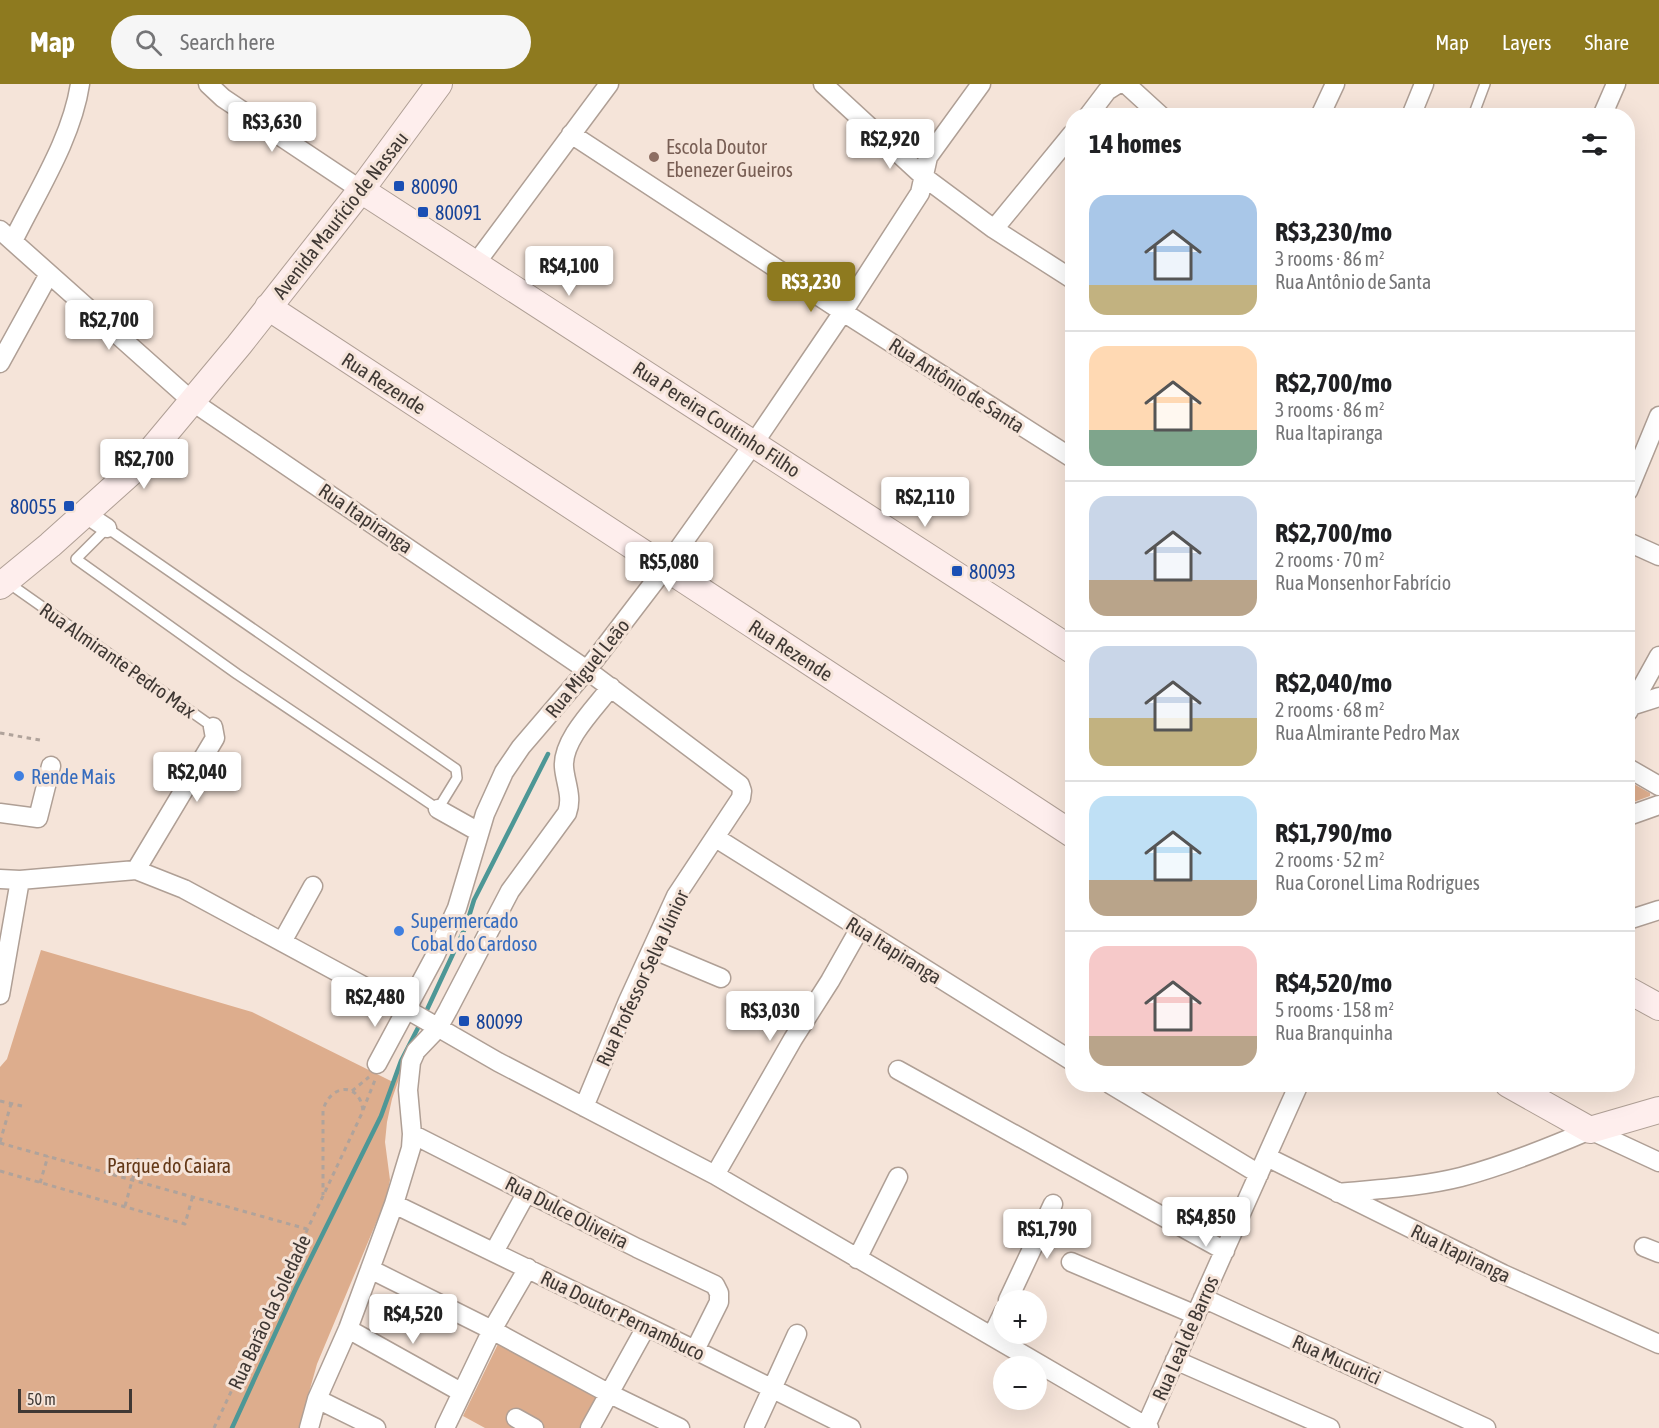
<!DOCTYPE html>
<html lang="en">
<head>
<meta charset="utf-8">
<style>
	:root { --surface:#fff; --page:#f6f6f6; --text:#202124; --muted:#757577; --line:#e0e0e0; --accent:#8e7a1f }
	body { margin:0; font-family:"Asap Condensed",sans-serif; background:var(--page); color:var(--text); height:100vh; display:flex; flex-direction:column; font-size:22px; white-space:nowrap }
	* { box-sizing:border-box; margin:0 }
	p { font-size:20px; color:var(--muted) }
	.icon { flex:none; width:33px; height:33px; fill:none; stroke:currentColor; stroke-width:2; stroke-linecap:round; stroke-linejoin:round }
	.map { position:relative; flex:1; overflow:hidden }
	.side { position:absolute; left:1065px; top:24px; width:570px; height:984px; display:flex; flex-direction:column; background:var(--surface); border-radius:24px; box-shadow:0 6px 24px #0002 }
	.side>* { flex:none }
	.buttons { position:absolute; left:993px; top:1206px; display:grid; gap:12px }
	.buttons a { display:grid; place-items:center; width:54px; height:54px; border-radius:50%; background:var(--surface); box-shadow:0 6px 24px #0002; font-size:30px }
	.scale { position:absolute; left:18px; bottom:15px; width:114px; box-sizing:border-box; padding-left:6px; border:3px solid #3f3834; border-top:0; font-size:16px; line-height:21px; white-space:nowrap; color:#3f3834; -webkit-text-stroke:4px #f5e4d9; paint-order:stroke }
	.price { position:absolute; translate:-50% -51px; padding:0 14px; border-radius:6px; background:#fff; color:#222; font-size:20px; line-height:39px; filter:drop-shadow(0 2px 3px #0008) }
	.price::after { content:''; position:absolute; left:50%; top:36px; width:18px; height:14px; margin-left:-9px; background:inherit; clip-path:polygon(0 0,100% 0,50% 100%) }
	.price.current { background:var(--accent); color:#fff }
	ul { padding:0; list-style:none }
	li { display:flex; align-items:center; gap:18px; height:150px; padding:0 24px }
	li+li { border-top:2px solid var(--line) }
	li span { display:grid; place-items:center; flex:none; width:168px; height:120px; border-radius:18px; color:#555 }
	li>.icon { margin-inline-start:auto }
	span .icon { width:72px; height:72px; fill:#fffc; stroke-width:1 }
	li b { font-size:26px }
	h2 { display:flex; justify-content:space-between; align-items:center; height:72px; padding:0 24px; font-size:26px }
	header { display:flex; align-items:center; gap:36px; box-sizing:border-box; height:84px; padding:0 30px; background:var(--accent); color:#fff }
	header strong { font-size:28px }
	nav { display:flex; gap:33px; margin-inline-start:auto; font-size:21px }
	.search { width:420px; height:54px; background:var(--page); display:flex; align-items:center; gap:15px; box-sizing:border-box; padding:0 21px; border-radius:33px; color:var(--muted); font-size:22px }
	.map>svg:first-child { display:block }
	.green { fill:#ddad8d }
	.lines { fill:none; stroke-linecap:round; stroke-linejoin:round }
	.stream { stroke:#4d9796; stroke-width:4.5 }
	.lane-casing { stroke:#af9f95; stroke-width:12 }
	.street-casing { stroke:#af9f95; stroke-width:21 }
	.secondary-casing { stroke:#af9f95; stroke-width:28 }
	.path { stroke:#b0a39b; stroke-width:3; stroke-dasharray:4.5 4.5; stroke-linecap:butt }
	.lane { stroke:#fff; stroke-width:9 }
	.street { stroke:#fff; stroke-width:18 }
	.secondary { stroke:#feeeed; stroke-width:26 }
	.education-dot { fill:#8d6e63; stroke:#f5e4d9; stroke-width:2 }
	.transit-dot { fill:#1a4fb4; stroke:#f5e4d9; stroke-width:2 }
	.shop-dot { fill:#3f7fe0; stroke:#f5e4d9; stroke-width:2 }
	.labels { text-anchor:middle; dominant-baseline:central; stroke-width:6; stroke-linejoin:round; paint-order:stroke }
	.education-label { font-size:20px; fill:#785e54; stroke:#f5e4d9; text-anchor:start }
	.transit-label { font-size:20px; fill:#164399; stroke:#f5e4d9; text-anchor:start }
	.street-label { font-size:20px; fill:#3f3834; stroke:#f5e4d9 }
	.shop-label { font-size:20px; fill:#366cbe; stroke:#f5e4d9; text-anchor:start }
	.park-label { font-size:20px; fill:#633817; stroke:#f5e4d9 }
</style>
</head>
<body>
<header>
<strong>Map</strong>
<div class="search"><svg class="icon" aria-label="search" viewBox="0 0 24 24"><circle cx="10" cy="10" r="6"/><path d="M15 15l6 6"/></svg>Search here</div>
<nav><a>Map</a><a>Layers</a><a>Share</a></nav>
</header>
<div class="map">
<svg width="1659" height="1344" viewBox="0 0 1659 1344">
	<rect width="100%" height="100%" fill="#f5e4d9"/>
	<path class="green" d="M1628,697L1650,709V712L1628,720Z
		M41,866L252,928L393,998L415,949L392,1015L387,1038L385,1058L390,1096L386,1115L317,1280L299,1344H0V983L7,975Z
		M498,1260L603,1316L587,1344H485L463,1332Z"/>
	<g class="lines">
		<path class="stream" d="M425,930L466,842L474,816L548,670
			M232,1344L296,1204L381,1032L401,977L421,938"/>
		<defs>
			<path id="lane" d="M1473,32L1485,0
				M107,444L456,685L457,694L438,725L237,590L76,475Z
				M7,498L213,643"/>
			<path id="street" d="M208,0L223,14L361,106
				M823,0L924,93L994,145L1072,195
				M1126,0L1161,32
				M1088,32L1107,7L1118,0
				M1320,32L1335,0
				M1411,32L1424,0
				M1602,32L1616,0
				M571,50L843,228L1072,374
				M994,145L1072,50
				M0,146L193,318L587,586L740,701L742,707L741,714L676,812L628,917L584,1023
				M13,157C37,108 72,54 80,0
				M476,179L609,0
				M0,279L49,190
				M1628,407L1659,332
				M86,430L107,444
				M1628,458L1659,472
				M1631,622L1659,613
				M1628,628L1659,572
				M1628,684L1659,702
				M438,725L479,748
				M0,729L38,734L51,682
				M1628,732L1659,721
				M716,754L1072,977
				M136,786L215,654L213,643
				M0,795L20,796L136,786L184,805L406,925L498,978L715,1091L1149,1344
				M1628,836L1659,826
				M282,858L313,802
				M652,865L721,894
				M0,911L20,796
				M377,980L435,872L457,824L485,730L504,688L521,663L587,586L665,484L754,359L843,228L920,109L928,73L981,0
				M898,986L1225,1167
				M1110,1000L1259,1090
				M412,1050L637,1164L715,1201L719,1209V1218L695,1266
				M1267,1073L1503,1190L1659,1260
				M715,1091L793,955L830,897L860,844
				M1338,1109C1379,1105 1421,1103 1461,1093C1506,1081 1548,1064 1590,1046L1659,1078
				M394,1120L695,1266L851,1344
				M1644,1163L1659,1169
				M494,1168L527,1108
				M857,1175L898,1093
				M1071,1178L1196,1231
				M370,1185L492,1246L608,1309L680,1344
				M1203,1214L1486,1344
				M1008,1216L1053,1120
				M348,1245L461,1308
				M992,1252L1004,1227
				M1175,1276L1330,1344
				M317,1315L376,1344
				M516,1334L534,1344
				M309,1344L317,1315L348,1245L394,1120L411,1064L412,1050L408,1006L411,978L416,967L438,944L448,926L510,807L567,729C573,713 565,698 564,683C562,656 595,624 611,603
				M445,1344L492,1246L528,1184
				M590,1344L646,1243
				M754,1344L797,1250
				M1145,1344L1299,1000"/>
			<path id="secondary" d="M361,106L1072,566
				M268,223L1072,750
				M0,502L50,461L138,382L239,261L361,106L439,0
				M1628,906L1659,923
				M1508,1000L1590,1046L1659,1026"/>
		</defs>
		<use href="#lane" class="lane-casing"/>
		<use href="#street" class="street-casing"/>
		<use href="#secondary" class="secondary-casing"/>
		<path class="path" d="M0,649L40,656
			M352,1007L369,993
			M0,1017L26,1023
			M363,1026L375,996
			M0,1058L11,1020
			M0,1059L307,1145
			M0,1087L185,1140L193,1111
			M40,1099L48,1072
			M125,1122L139,1072
			M214,1344L363,1027C360,998 331,999 323,1026V1111"/>
		<use href="#lane" class="lane"/>
		<use href="#street" class="street"/>
		<use href="#secondary" class="secondary"/>
	</g>
	<circle class="education-dot" cx="654" cy="73" r="6"/>
	<g class="transit-dot">
		<rect x="393" y="96" width="12" height="12" rx="3"/>
		<rect x="417" y="122" width="12" height="12" rx="3"/>
		<rect x="63" y="416" width="12" height="12" rx="3"/>
		<rect x="951" y="481" width="12" height="12" rx="3"/>
		<rect x="458" y="931" width="12" height="12" rx="3"/>
	</g>
	<g class="shop-dot">
		<circle cx="19" cy="692" r="6"/>
		<circle cx="399" cy="847" r="6"/>
	</g>
	<g class="labels">
		<g class="education-label">
			<text x="666" y="62">Escola Doutor<tspan x="666" dy="23">Ebenezer Gueiros</tspan></text>
		</g>
		<g class="transit-label">
			<text x="411" y="102">80090</text>
			<text x="435" y="128">80091</text>
			<text x="57" y="422" text-anchor="end">80055</text>
			<text x="969" y="487">80093</text>
			<text x="476" y="937">80099</text>
		</g>
		<g class="street-label">
			<text transform="translate(340 131) rotate(-52)">Avenida Maurício de Nassau</text>
			<text transform="translate(384 299) rotate(33)">Rua Rezende</text>
			<text transform="translate(957 301) rotate(33)">Rua Antônio de Santa</text>
			<text transform="translate(717 335) rotate(33)">Rua Pereira Coutinho Filho</text>
			<text transform="translate(366 434) rotate(34)">Rua Itapiranga</text>
			<text transform="translate(791 566) rotate(33)">Rua Rezende</text>
			<text transform="translate(118 576) rotate(35)">Rua Almirante Pedro Max</text>
			<text transform="translate(587 584) rotate(-51)">Rua Miguel Leão</text>
			<text transform="translate(894 866) rotate(32)">Rua Itapiranga</text>
			<text transform="translate(642 894) rotate(-65)">Rua Professor Selva Júnior</text>
			<text transform="translate(567 1128) rotate(27)">Rua Dulce Oliveira</text>
			<text transform="translate(1461 1169) rotate(26)">Rua Itapiranga</text>
			<text transform="translate(269 1228) rotate(-65)">Rua Barão da Soledade</text>
			<text transform="translate(623 1231) rotate(26)">Rua Doutor Pernambuco</text>
			<text transform="translate(1185 1254) rotate(-66)">Rua Leal de Barros</text>
			<text transform="translate(1337 1275) rotate(24)">Rua Mucurici</text>
		</g>
		<g class="shop-label">
			<text x="31" y="692">Rende Mais</text>
			<text x="411" y="836">Supermercado<tspan x="411" dy="23">Cobal do Cardoso</tspan></text>
		</g>
		<g class="park-label">
			<text x="169" y="1081">Parque do Caiara</text>
		</g>
	</g>
</svg>
<div class="buttons">
<a>+</a>
<a>−</a>
</div>
<div class="scale">50 m</div>
<b class="price" style="left:272px;top:69px">R$3,630</b>
<b class="price" style="left:890px;top:86px">R$2,920</b>
<b class="price" style="left:569px;top:213px">R$4,100</b>
<b class="price current" style="left:811px;top:229px">R$3,230</b>
<b class="price" style="left:109px;top:267px">R$2,700</b>
<b class="price" style="left:144px;top:406px">R$2,700</b>
<b class="price" style="left:925px;top:444px">R$2,110</b>
<b class="price" style="left:669px;top:509px">R$5,080</b>
<b class="price" style="left:197px;top:719px">R$2,040</b>
<b class="price" style="left:375px;top:944px">R$2,480</b>
<b class="price" style="left:770px;top:958px">R$3,030</b>
<b class="price" style="left:1206px;top:1164px">R$4,850</b>
<b class="price" style="left:1047px;top:1176px">R$1,790</b>
<b class="price" style="left:413px;top:1261px">R$4,520</b>
<section class="side">
<h2>14 homes<svg class="icon" aria-label="filters" viewBox="0 0 24 24"><path d="M4 7h16M4 17h16"/><circle cx="9" cy="7" r="2"/><circle cx="15" cy="17" r="2"/></svg></h2>
<ul>
<li><span style="background:linear-gradient(#a9c7e8 75%,#c2b280 0)"><svg class="icon" aria-label="home" viewBox="0 0 24 24"><path d="M3 11l9-7 9 7M6 9v11h12V9"/></svg></span><div><b>R$3,230/mo</b><p>3 rooms · 86 m²</p><p>Rua Antônio de Santa</p></div></li>
<li><span style="background:linear-gradient(#ffd9b3 70%,#7fa58c 0)"><svg class="icon" aria-label="home" viewBox="0 0 24 24"><path d="M3 11l9-7 9 7M6 9v11h12V9"/></svg></span><div><b>R$2,700/mo</b><p>3 rooms · 86 m²</p><p>Rua Itapiranga</p></div></li>
<li><span style="background:linear-gradient(#c9d6e8 70%,#b9a48a 0)"><svg class="icon" aria-label="home" viewBox="0 0 24 24"><path d="M3 11l9-7 9 7M6 9v11h12V9"/></svg></span><div><b>R$2,700/mo</b><p>2 rooms · 70 m²</p><p>Rua Monsenhor Fabrício</p></div></li>
<li><span style="background:linear-gradient(#c9d6e8 60%,#c2b280 0)"><svg class="icon" aria-label="home" viewBox="0 0 24 24"><path d="M3 11l9-7 9 7M6 9v11h12V9"/></svg></span><div><b>R$2,040/mo</b><p>2 rooms · 68 m²</p><p>Rua Almirante Pedro Max</p></div></li>
<li><span style="background:linear-gradient(#bfe0f5 70%,#b9a48a 0)"><svg class="icon" aria-label="home" viewBox="0 0 24 24"><path d="M3 11l9-7 9 7M6 9v11h12V9"/></svg></span><div><b>R$1,790/mo</b><p>2 rooms · 52 m²</p><p>Rua Coronel Lima Rodrigues</p></div></li>
<li><span style="background:linear-gradient(#f6c9c9 75%,#b9a48a 0)"><svg class="icon" aria-label="home" viewBox="0 0 24 24"><path d="M3 11l9-7 9 7M6 9v11h12V9"/></svg></span><div><b>R$4,520/mo</b><p>5 rooms · 158 m²</p><p>Rua Branquinha</p></div></li>
</ul>
</section>
</div>
</body>
</html>
